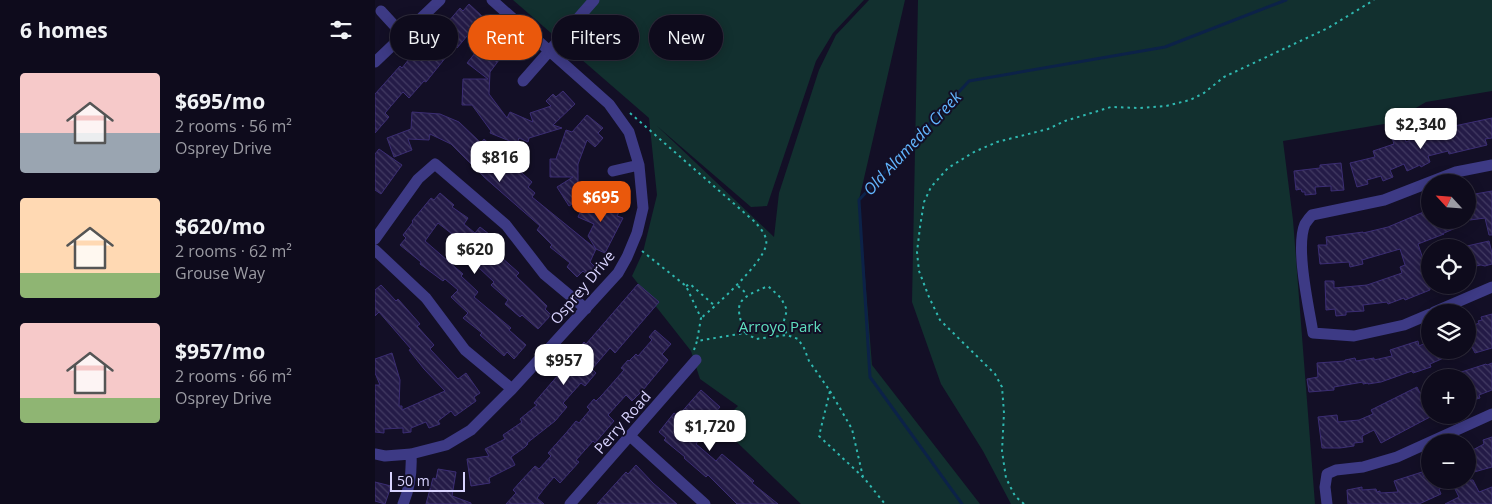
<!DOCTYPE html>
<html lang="en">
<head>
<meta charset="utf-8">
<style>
	:root { --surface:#0e0b1c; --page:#1c1929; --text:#f1f3f6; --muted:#9b9ba3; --line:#2e2b3b; --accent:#ea580c }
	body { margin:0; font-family:"Open Sans",sans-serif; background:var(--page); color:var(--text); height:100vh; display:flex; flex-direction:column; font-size:19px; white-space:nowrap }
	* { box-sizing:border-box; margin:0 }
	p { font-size:16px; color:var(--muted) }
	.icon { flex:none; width:28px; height:28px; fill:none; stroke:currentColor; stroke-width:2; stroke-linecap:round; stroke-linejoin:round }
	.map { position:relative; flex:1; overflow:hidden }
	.side { display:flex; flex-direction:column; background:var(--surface); width:375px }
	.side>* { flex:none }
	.top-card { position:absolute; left:15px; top:15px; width:475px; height:45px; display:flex; gap:10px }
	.needle { width:32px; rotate:296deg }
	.fabs { position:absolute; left:1046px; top:174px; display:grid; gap:10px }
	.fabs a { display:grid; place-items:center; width:55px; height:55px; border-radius:50%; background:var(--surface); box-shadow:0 2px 12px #0003,0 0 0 1px var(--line); font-size:25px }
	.scale { position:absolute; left:15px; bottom:12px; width:75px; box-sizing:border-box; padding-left:5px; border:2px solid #d9d4ff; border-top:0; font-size:14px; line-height:18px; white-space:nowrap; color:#d9d4ff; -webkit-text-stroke:4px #130f26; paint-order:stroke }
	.price { position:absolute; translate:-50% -42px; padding:0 11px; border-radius:10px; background:#fff; color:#222; font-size:16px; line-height:32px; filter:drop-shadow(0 1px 2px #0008) }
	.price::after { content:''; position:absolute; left:50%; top:30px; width:15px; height:11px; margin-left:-8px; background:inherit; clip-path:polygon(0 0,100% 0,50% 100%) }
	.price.selected { background:var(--accent); color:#fff }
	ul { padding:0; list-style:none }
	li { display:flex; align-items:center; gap:15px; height:125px; padding:0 20px }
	li span { display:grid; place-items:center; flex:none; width:140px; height:100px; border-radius:5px; color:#555 }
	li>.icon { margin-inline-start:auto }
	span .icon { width:60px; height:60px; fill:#fffc; stroke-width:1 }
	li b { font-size:21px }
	h2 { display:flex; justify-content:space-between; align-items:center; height:60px; padding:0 20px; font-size:21px }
	.tag { padding:0 18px; border-radius:22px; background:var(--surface); box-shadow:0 2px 12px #0003,0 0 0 1px var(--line); font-size:18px; line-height:45px }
	.tag.selected { background:var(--accent); color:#fff }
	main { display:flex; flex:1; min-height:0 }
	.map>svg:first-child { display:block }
	.green { fill:#12302f }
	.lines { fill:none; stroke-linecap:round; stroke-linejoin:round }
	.stream { stroke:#0c2248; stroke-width:3 }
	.building { fill:url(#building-back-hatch); stroke:#3b2d73 }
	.path { stroke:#2fb8b0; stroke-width:2; stroke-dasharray:2.5 4; stroke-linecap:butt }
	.minor { stroke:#3d3a85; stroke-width:11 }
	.labels { text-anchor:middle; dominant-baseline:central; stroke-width:4; stroke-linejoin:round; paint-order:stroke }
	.street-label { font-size:15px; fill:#d9d4ff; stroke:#130f26 }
	.park-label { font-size:15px; fill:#5fe0c0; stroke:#130f26 }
	.water-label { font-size:16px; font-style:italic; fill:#62b6ff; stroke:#130f26 }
</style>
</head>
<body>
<main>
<section class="side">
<h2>6 homes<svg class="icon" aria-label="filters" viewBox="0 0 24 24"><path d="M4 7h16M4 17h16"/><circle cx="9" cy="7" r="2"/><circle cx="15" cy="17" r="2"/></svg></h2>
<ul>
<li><span style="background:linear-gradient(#f6c9c9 60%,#9aa5b1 0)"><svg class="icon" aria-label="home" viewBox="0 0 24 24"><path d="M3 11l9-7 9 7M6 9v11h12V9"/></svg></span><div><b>$695/mo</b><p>2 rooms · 56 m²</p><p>Osprey Drive</p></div></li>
<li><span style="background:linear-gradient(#ffd9b3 75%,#8fb573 0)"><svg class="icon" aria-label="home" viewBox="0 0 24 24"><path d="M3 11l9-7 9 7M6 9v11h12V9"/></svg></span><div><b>$620/mo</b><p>2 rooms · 62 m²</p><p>Grouse Way</p></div></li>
<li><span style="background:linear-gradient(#f6c9c9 75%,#8fb573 0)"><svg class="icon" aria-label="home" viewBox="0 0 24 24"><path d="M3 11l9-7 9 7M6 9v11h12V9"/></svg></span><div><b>$957/mo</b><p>2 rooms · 66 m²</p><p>Osprey Drive</p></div></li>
</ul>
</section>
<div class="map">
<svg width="1117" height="504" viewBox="0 0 1117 504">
	<defs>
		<pattern id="building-back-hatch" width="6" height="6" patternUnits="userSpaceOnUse" patternTransform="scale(1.25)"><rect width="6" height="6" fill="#241b47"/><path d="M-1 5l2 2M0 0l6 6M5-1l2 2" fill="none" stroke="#433b63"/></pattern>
	</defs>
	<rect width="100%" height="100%" fill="#130f26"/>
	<path class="green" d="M138,0H489L458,33L441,61L392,206L376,207L282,126L399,237L404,193L444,70L461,35L494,0H530L484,200L497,365L605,504H426L344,425L363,406L325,379L316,351L257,276L268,252L282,195L274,118Z
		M543,0H1117V91L1051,102L1015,123L908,141L918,220L940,504H636L608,451L566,384L537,302Z"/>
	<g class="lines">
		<path class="stream" d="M587,504L495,377L484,200L594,81L790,47L911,0"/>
	</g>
	<path class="building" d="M94,4L108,17L82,48L80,46L51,82L49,81L34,98L28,92L10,113L14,117L0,133V94L25,66L27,68L41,50L44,53L60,35L61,36L85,8L88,11Z
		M118,31L133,42L127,50L130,52L115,72L114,94L132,118L135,112L158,122L155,113L176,106L171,101L178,94L181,97L188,91L200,104L178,125L187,128L154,138L153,142L144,138L142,144L115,133L116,131L97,105H87L88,79H113L92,63Z
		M37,112L65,114L84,122L106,143L109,139L157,182L153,187L160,193L157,197L221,249L215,262L220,267L213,275L208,271L202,277L192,267L195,263L175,247L177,245L162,230L165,226L109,177L76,144L55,134L54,140L33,139L37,150L19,157L12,138L36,129Z
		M212,115L228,128L223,133L228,138L220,147L212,140L203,164V183L211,196L194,206L182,187L198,177H175V159H181L191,130L197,132Z
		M1117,118V138L1110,139L1112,145L1074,154L1073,151L1053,156L1055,162L1046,167L1045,165L1032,171L1029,164L1015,170L1018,177L1008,181L1006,176L992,180L993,184L982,187L975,163L1000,157L998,151L1019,144L1017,138L1028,134L1031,142L1051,132Z
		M4,149L27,165L6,194L0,190V154Z
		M966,163L969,190L956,191V186L940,187L941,194L930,195V192H927L926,189L921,190L919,171L945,168V165Z
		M1117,191V235H1114L1110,218L1095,220L1092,199L1100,197V194Z
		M65,193L79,205L77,207L93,218L89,224L100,233L105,227L114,234L111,237L129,254L126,257L144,273L141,276L172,306L170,309L176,315L163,329L147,315L145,317L130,304L133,300L116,285L119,282L102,266L109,259L63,223L50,241L88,274L86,276L103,292L99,297L136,328L134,330L151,345L139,359L132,352L129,356L105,335L107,333L88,318L93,313L76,297L83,290L70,279L68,281L45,264L46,262L25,245L31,238L28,235L38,222L37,221L56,198L59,200Z
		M212,197L233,207L234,205L245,210L242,216L248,218L230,253L221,249L213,236L219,224L203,217Z
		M1051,211L1054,220H1082L1085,226L1067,234H1069L1043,244L1049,262L1055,259V290L1030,300L1029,298L1013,304L1012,302L988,305L989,311L971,312V315L961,316L960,309L951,310L950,281H959V288L992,285L1027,273L1025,267L1030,265L1025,249L987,260L988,264L975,267L974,262L945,264L943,245H952L951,237L988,232V233L1013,227Z
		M1114,241L1117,253V264L1110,266L1106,265L1101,266L1100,264L1092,267V246Z
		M263,284L284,302L240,353L235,348L217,369L221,373L210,386L206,383L188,403L192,407L180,421L152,443L153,444L150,447L136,457L140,465L114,478L115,483L96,486L92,459L114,456L110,449L130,439L128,435L147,422L145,419L162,405L159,403L203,352L202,351L209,342L211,344Z
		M6,285L21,301L23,299L45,324L42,326L59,345L55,349L83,379L91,373L105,393L99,397L101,401L80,416L76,411L63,421L65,424L54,428L51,422L36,428V432L28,433V428L9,429V433L0,432V385H5L0,373V359L17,353L25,380L24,406H27V410L70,391L49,369L34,350L36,349L4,312L0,316V290Z
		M1117,314V348L1100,353L1097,347L1092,349V328L1104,323L1103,321L1107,320L1106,317Z
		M280,330L296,344L287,354L293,360L268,390L257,401L251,395L233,415L239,421L220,443L218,441L201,460L204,462L185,483L179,477L168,490L162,498L169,504H131L141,493L138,490L145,482L160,466L164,469L176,456L173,453L191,433L201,421L204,423L215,410L212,407L219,399L221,401L227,395L249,370L246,368L253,360L254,361L261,354L263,356L277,340L274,337Z
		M1043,341L1044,346L1055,341V350H1087L1055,364L1056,367L1038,373L1037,371L1006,382L993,384V383L988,384V382L959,387V390L934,392L932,379L943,377L942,363L970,361V360L980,358L981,361L999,358V360L1017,356L1015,350Z
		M1117,363V390L1104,395L1105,398L1095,401L1094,399L1092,400V378H1074V376L1111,364L1112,365Z
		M1042,387L1045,393L1052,389L1055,395V417L1006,443L999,430L987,436L988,442L979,443V446L965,448H947L943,417L962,415L963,422L984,420L998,414L996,410Z
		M326,390L345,407L322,434L326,437L321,444L341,461L347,454L379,481L377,483L403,504H362L333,475L331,477L309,458L310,457L289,440L291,438L284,432L299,413L303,416Z
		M1117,437V467L1092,474V453L1109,444L1108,440Z
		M261,465L278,483L302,504H222L251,472L253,474Z
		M63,469L81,472L77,496L96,503V504H51L58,478L61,479Z
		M1047,472L1049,477L1055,475V480H1098L1104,492L1117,487V504H1070L1084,497L1077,483L1064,489L1066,494L1044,504H973L972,490L987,487V490L1001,489L1002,492L1005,491V493L1023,492L1019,481Z
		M0,482L16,486L10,504L0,501Z"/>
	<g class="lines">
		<path class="path" d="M255,113L380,222C385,228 393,236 391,245C388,263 341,306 326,318
			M267,251L311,286L326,318L322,341
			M311,286L315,284L340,306
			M363,286L372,294
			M370,333C358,301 363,299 393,286L406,298L412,310L408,324L412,335
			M319,350L322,341L370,333L381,339L412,335L423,339L429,348L434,361L455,391L444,436L489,478L510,504
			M455,391L477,429L488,477
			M649,504L640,496L631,478L627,451L629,413L627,387L620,374L565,320L554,297L544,271L542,252L545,227L549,202L556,187L573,168L599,152L622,142L673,129L690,121L736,107L765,108L791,106L815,100L829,93L849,77L953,28L999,0"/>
		<path class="minor" d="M6,11L28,35
			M0,62L65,0
			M148,81L219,0
			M238,171L264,165
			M0,239L43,179L60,164L131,225L169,274L211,309
			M0,250L51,298L90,350L137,389
			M1059,312L1117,287
			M1055,314L1029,325L979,336L938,333C934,308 920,247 930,224C932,221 935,217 937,215L1009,200L1081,172L1117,165
			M255,436L330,504
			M0,454L10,456L36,454L71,445L96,430L137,389L243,273L252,257L262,233L268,208L264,165L254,132L234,104L117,0
			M28,504C35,488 37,472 36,454
			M195,504L321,360
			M952,504L950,487L952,474L961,470L988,467L1022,457L1117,414"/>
	</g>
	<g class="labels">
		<g class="street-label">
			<text transform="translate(207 287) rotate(-50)">Osprey Drive</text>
			<text transform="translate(247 422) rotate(-49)">Perry Road</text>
		</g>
		<g class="park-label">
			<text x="405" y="326">Arroyo Park</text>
		</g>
		<g class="water-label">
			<text transform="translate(537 143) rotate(-47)">Old Alameda Creek</text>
		</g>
	</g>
</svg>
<div class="fabs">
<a><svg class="needle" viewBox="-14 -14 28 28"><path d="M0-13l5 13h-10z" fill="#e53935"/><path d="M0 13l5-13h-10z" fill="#9b9ba3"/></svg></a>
<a><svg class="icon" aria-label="locate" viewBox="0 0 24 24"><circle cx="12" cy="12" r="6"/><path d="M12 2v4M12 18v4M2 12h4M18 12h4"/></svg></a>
<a><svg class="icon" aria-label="layers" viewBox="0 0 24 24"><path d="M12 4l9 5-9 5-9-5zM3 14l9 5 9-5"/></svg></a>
<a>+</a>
<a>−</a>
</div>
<div class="scale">50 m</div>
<b class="price" style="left:1046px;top:150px">$2,340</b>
<b class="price" style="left:125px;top:183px">$816</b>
<b class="price selected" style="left:226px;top:223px">$695</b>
<b class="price" style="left:100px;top:275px">$620</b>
<b class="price" style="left:189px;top:386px">$957</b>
<b class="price" style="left:335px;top:452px">$1,720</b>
<div class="top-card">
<a class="tag">Buy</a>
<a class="tag selected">Rent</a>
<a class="tag">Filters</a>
<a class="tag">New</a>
</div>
</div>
</main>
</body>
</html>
